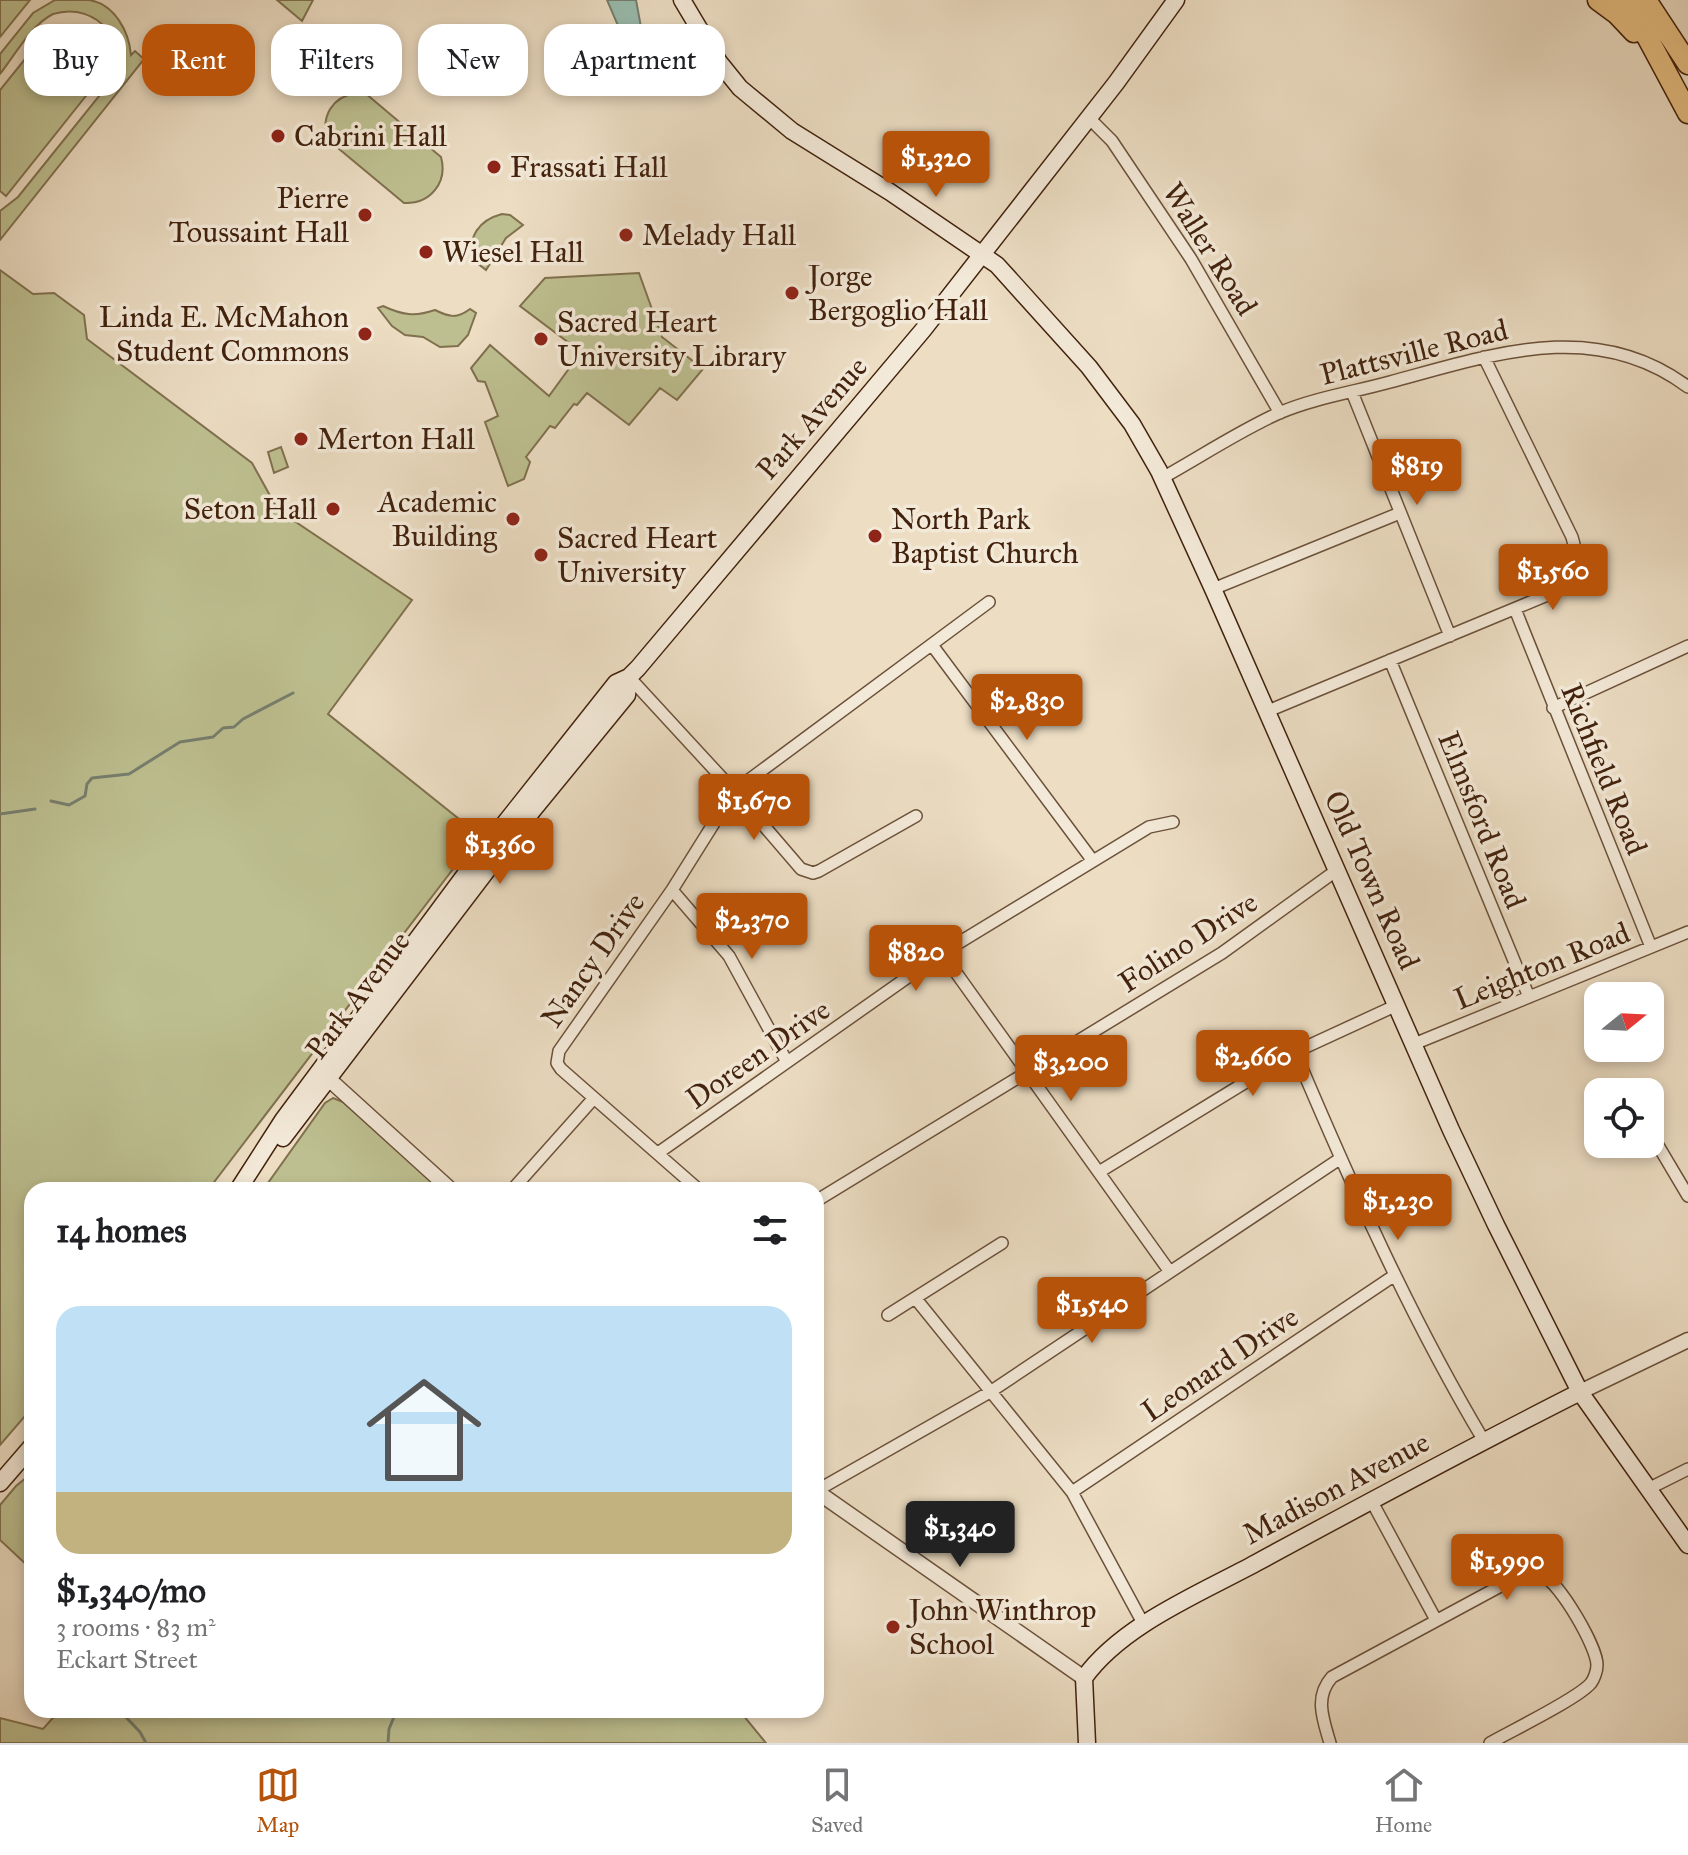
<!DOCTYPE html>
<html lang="en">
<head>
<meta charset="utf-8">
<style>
	:root { --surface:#fff; --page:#f6f6f6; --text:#202124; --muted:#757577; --line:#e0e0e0; --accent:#b45309 }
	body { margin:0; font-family:"IM FELL Great Primer",serif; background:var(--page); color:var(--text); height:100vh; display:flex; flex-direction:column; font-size:30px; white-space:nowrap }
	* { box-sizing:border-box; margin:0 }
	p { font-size:26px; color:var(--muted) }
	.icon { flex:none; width:44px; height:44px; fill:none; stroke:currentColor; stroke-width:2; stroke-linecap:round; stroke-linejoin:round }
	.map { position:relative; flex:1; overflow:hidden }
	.drawer { position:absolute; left:24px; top:1182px; width:800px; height:536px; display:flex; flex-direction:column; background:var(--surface); border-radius:24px; box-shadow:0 4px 12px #0003 }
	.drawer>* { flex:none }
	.top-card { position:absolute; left:24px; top:24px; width:800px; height:72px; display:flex; gap:16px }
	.needle { width:52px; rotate:72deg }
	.buttons { position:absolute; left:1584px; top:982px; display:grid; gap:16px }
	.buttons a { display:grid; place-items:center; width:80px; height:80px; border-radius:16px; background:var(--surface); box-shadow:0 4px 12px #0003; font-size:40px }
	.price { position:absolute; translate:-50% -68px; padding:0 18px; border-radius:8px; background:var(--accent); color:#fff; font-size:26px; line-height:52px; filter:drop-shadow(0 2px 4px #0008) }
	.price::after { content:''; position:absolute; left:50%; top:48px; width:24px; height:18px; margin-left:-12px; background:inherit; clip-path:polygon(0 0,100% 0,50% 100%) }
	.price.current { background:#222; color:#fff }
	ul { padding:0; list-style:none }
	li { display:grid; align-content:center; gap:16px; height:424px; padding:0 32px }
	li+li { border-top:2px solid var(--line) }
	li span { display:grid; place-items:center; height:248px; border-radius:24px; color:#555 }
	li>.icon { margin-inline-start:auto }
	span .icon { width:144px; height:144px; fill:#fffc; stroke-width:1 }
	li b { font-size:34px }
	h2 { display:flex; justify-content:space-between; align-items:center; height:96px; padding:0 32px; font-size:34px }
	.pill { padding:0 28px; border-radius:24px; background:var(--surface); box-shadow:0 4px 12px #0003; font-size:28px; line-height:72px }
	.pill.current { background:var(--accent); color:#fff }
	.tab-bar { display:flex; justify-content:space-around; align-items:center; height:112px; border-top:2px solid var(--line); background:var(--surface); font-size:22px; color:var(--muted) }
	.tab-bar a { display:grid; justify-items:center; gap:4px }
	.tab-bar .current { color:var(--accent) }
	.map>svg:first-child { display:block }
	.green { fill:#bdbf90; stroke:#80704e; stroke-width:2 }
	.water { fill:#99bdaf; stroke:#767f6e; stroke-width:2 }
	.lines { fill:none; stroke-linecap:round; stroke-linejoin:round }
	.stream { stroke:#767f6e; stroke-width:3 }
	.minor-casing { stroke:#6c513a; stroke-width:14 }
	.tertiary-casing { stroke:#6c513a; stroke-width:17 }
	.secondary-casing { stroke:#42220d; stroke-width:19 }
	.motorway-casing { stroke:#42220d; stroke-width:23 }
	.minor { stroke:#f3e9d8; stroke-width:11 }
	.tertiary { stroke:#f3e9d8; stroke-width:14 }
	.secondary { stroke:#f3e9d8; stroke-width:16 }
	.motorway { stroke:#e6be82; stroke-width:20 }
	.poi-dot { fill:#8f2418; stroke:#f3e9d8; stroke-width:3 }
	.labels { text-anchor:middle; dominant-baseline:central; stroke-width:7; stroke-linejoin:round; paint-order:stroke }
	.poi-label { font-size:30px; fill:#42220d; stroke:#f3e9d8; text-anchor:start }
	.street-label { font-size:30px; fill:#42220d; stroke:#f3e9d8 }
</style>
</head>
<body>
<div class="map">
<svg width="1688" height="1743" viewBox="0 0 1688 1743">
	<rect width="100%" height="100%" fill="#ecddc3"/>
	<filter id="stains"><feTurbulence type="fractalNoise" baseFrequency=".0025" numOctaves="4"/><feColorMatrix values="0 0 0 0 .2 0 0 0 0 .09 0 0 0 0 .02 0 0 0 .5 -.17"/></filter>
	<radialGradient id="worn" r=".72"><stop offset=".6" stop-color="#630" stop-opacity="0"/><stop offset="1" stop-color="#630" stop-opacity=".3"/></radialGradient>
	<path class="green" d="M0,0H30L0,37Z
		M55,0C66,0 78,0 89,0C115,4 129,32 131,55L135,51L144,59L0,240V211L18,197L108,85C135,47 98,0 53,14C31,25 15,55 0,74V54L33,13Z
		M277,0H313L302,21Z
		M50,28L105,72L6,196L0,191V90Z
		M356,93H365L441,157C448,183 430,204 404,203L327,139C321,116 332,97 356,93Z
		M502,214L510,215L523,225L506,238L486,270L473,260C467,237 479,220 502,214Z
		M0,270L33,294L54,293L84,315L87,339L252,463L278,510L412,600L328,714L479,835L208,1190H32V1408L0,1445Z
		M639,273L662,337L703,369L677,400L660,388L629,425L587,393L577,405L574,404L555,428L550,426L526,457L530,462L524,479L508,486L485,422L498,416L485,382L478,381L471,368L490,345L549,396L581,352L520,306L545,278Z
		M383,306C402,315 415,317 435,310C449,317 457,319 470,309L476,313L468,335L458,346L440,347L423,337L405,335L392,326L378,308Z
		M281,447L288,467L274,473L268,452Z
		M333,1098L343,1102L442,1190H263L325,1103Z
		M32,1473V1577L29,1567L0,1540V1505L16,1486Z
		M60,1710H739L766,1743H0V1718L43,1729Z"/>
	<path class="water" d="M607,0H636L641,27L640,35L631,38L622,35Z"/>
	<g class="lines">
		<path class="stream" d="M51,801L69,805L85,796L87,784L92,778L129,774L180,742L213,737L223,728L234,727L243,719L293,693
			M0,814L35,809
			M122,1713L140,1732L146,1743
			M388,1743L389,1729L396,1712"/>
		<defs>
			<path id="minor" d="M1089,118L1112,141L1191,259L1280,413
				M1352,392L1450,636
				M1162,478C1200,457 1239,431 1279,413C1314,398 1354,392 1390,382C1491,355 1595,317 1688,387
				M1213,589L1400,513
				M1515,609L1651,947
				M932,645L1093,861
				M1390,660L1529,997
				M629,677L734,791L801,869L813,873L819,871L916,816
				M1553,708L1688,646
				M1268,711L1557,591C1575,577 1579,559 1572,537L1484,357
				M672,890L729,956L787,1062
				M942,953L1170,1272
				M1414,1044L1688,932
				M1295,1052C1351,1184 1410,1317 1484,1441
				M1650,1132L1688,1196
				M658,1153L942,953L1149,827L1173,822
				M1099,1172L1295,1052L1397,1005
				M512,1190L594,1098
				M699,1190L561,1069L557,1063L559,1051L672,890L734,791L989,602
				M816,1201L1222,953L1337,870
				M916,1299L1072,1492L1144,1625
				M888,1315L1002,1243
				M1648,1489L1688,1469
				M816,1491L990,1392L1341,1158
				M1072,1492L1395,1275
				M1371,1500L1436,1620
				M1330,1743C1323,1719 1314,1697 1332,1677L1508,1582C1519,1577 1531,1572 1543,1576C1560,1583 1597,1647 1597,1665C1597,1671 1594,1679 1591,1683C1579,1698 1511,1731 1490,1743"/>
			<path id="tertiary" d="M321,1072L451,1190
				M1580,1392L1688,1340
				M816,1491L1084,1678"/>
			<path id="secondary" d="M682,0L719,62L740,88L792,131L890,192L997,265L1089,367L1132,424L1159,471L1213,589L1451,1130L1496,1225L1580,1392L1688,1545
				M283,1138L533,810L627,695L629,677
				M238,1190L283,1120L482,852L616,683L629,677L638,668L923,330L1116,83L1176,0
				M0,1483L32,1446
				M1087,1743L1084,1678C1122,1625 1199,1594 1256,1563C1363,1505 1471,1447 1580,1392"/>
			<path id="motorway" d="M1598,0L1617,14L1634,32
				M1624,0L1644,31L1688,113
				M1646,0L1688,64"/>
		</defs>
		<use href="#minor" class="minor-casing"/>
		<use href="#tertiary" class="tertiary-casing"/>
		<use href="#secondary" class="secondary-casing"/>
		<use href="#motorway" class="motorway-casing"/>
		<use href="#minor" class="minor"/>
		<use href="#tertiary" class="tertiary"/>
		<use href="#secondary" class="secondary"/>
		<use href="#motorway" class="motorway"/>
	</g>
	<g class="poi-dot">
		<circle cx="278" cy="136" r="8"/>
		<circle cx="494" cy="167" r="8"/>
		<circle cx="365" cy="215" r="8"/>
		<circle cx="626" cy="235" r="8"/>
		<circle cx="426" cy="252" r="8"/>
		<circle cx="792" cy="293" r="8"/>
		<circle cx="365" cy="334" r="8"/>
		<circle cx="541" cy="339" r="8"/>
		<circle cx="301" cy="439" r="8"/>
		<circle cx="333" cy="509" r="8"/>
		<circle cx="513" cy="519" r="8"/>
		<circle cx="875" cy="536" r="8"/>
		<circle cx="541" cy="555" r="8"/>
		<circle cx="893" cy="1627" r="8"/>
	</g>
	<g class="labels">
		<g class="poi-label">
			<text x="294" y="136">Cabrini Hall</text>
			<text x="510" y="167">Frassati Hall</text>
			<text x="349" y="198" text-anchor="end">Pierre<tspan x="349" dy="34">Toussaint Hall</tspan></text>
			<text x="642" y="235">Melady Hall</text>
			<text x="442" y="252">Wiesel Hall</text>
			<text x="808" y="276">Jorge<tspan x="808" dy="34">Bergoglio Hall</tspan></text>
			<text x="349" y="317" text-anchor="end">Linda E. McMahon<tspan x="349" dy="34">Student Commons</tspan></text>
			<text x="557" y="322">Sacred Heart<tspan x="557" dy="34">University Library</tspan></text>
			<text x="317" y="439">Merton Hall</text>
			<text x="497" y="502" text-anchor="end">Academic<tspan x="497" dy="34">Building</tspan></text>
			<text x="317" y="509" text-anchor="end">Seton Hall</text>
			<text x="891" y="519">North Park<tspan x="891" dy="34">Baptist Church</tspan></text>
			<text x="557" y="538">Sacred Heart<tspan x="557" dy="34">University</tspan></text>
			<text x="909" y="1610">John Winthrop<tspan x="909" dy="34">School</tspan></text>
		</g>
		<g class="street-label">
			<text transform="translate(1210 249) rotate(58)">Waller Road</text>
			<text transform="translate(1414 352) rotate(-14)">Plattsville Road</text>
			<text transform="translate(812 418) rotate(-49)">Park Avenue</text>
			<text transform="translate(1604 769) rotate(68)">Richfield Road</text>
			<text transform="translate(1482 820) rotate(68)">Elmsford Road</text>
			<text transform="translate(1372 880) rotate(66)">Old Town Road</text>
			<text transform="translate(1188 942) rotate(-33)">Folino Drive</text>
			<text transform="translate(593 960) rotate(-55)">Nancy Drive</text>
			<text transform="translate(1542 966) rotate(-22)">Leighton Road</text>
			<text transform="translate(358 995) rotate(-53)">Park Avenue</text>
			<text transform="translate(758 1054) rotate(-35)">Doreen Drive</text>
			<text transform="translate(1220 1364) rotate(-34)">Leonard Drive</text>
			<text transform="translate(1336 1488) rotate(-28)">Madison Avenue</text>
		</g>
	</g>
	<rect width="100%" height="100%" filter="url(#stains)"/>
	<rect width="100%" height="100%" fill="url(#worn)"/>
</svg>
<div class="buttons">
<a><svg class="needle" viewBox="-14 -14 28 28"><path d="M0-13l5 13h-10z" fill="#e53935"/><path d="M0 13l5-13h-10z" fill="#757577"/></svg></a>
<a><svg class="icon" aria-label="locate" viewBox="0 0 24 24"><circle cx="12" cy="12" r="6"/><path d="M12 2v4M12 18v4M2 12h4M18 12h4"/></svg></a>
</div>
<b class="price" style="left:936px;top:199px">$1,320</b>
<b class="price" style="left:1417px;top:507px">$819</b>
<b class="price" style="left:1553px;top:612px">$1,560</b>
<b class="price" style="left:1027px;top:742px">$2,830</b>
<b class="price" style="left:754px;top:842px">$1,670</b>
<b class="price" style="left:500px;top:886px">$1,360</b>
<b class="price" style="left:752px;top:961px">$2,370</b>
<b class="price" style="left:916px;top:993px">$820</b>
<b class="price" style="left:1253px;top:1098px">$2,660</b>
<b class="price" style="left:1071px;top:1103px">$3,200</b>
<b class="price" style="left:1398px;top:1242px">$1,230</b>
<b class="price" style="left:1092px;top:1345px">$1,540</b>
<b class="price current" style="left:960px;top:1569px">$1,340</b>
<b class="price" style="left:1507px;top:1602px">$1,990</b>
<div class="top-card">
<a class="pill">Buy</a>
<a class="pill current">Rent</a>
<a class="pill">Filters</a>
<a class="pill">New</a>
<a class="pill">Apartment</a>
</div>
<section class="drawer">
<h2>14 homes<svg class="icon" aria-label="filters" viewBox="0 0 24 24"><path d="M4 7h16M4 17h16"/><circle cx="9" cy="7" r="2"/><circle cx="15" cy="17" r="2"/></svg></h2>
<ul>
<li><span style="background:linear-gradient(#bfe0f5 75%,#c2b280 0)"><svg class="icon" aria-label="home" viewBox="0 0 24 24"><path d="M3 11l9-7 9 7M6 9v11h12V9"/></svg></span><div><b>$1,340/mo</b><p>3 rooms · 83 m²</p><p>Eckart Street</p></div></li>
</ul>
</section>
</div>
<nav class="tab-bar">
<a class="current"><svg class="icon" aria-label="map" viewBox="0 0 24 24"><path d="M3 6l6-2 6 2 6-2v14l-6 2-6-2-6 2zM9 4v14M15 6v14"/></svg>Map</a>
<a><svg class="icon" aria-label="saved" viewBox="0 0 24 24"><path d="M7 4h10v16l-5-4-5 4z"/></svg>Saved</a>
<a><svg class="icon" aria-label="home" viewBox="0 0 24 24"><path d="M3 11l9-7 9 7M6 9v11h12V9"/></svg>Home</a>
</nav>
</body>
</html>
